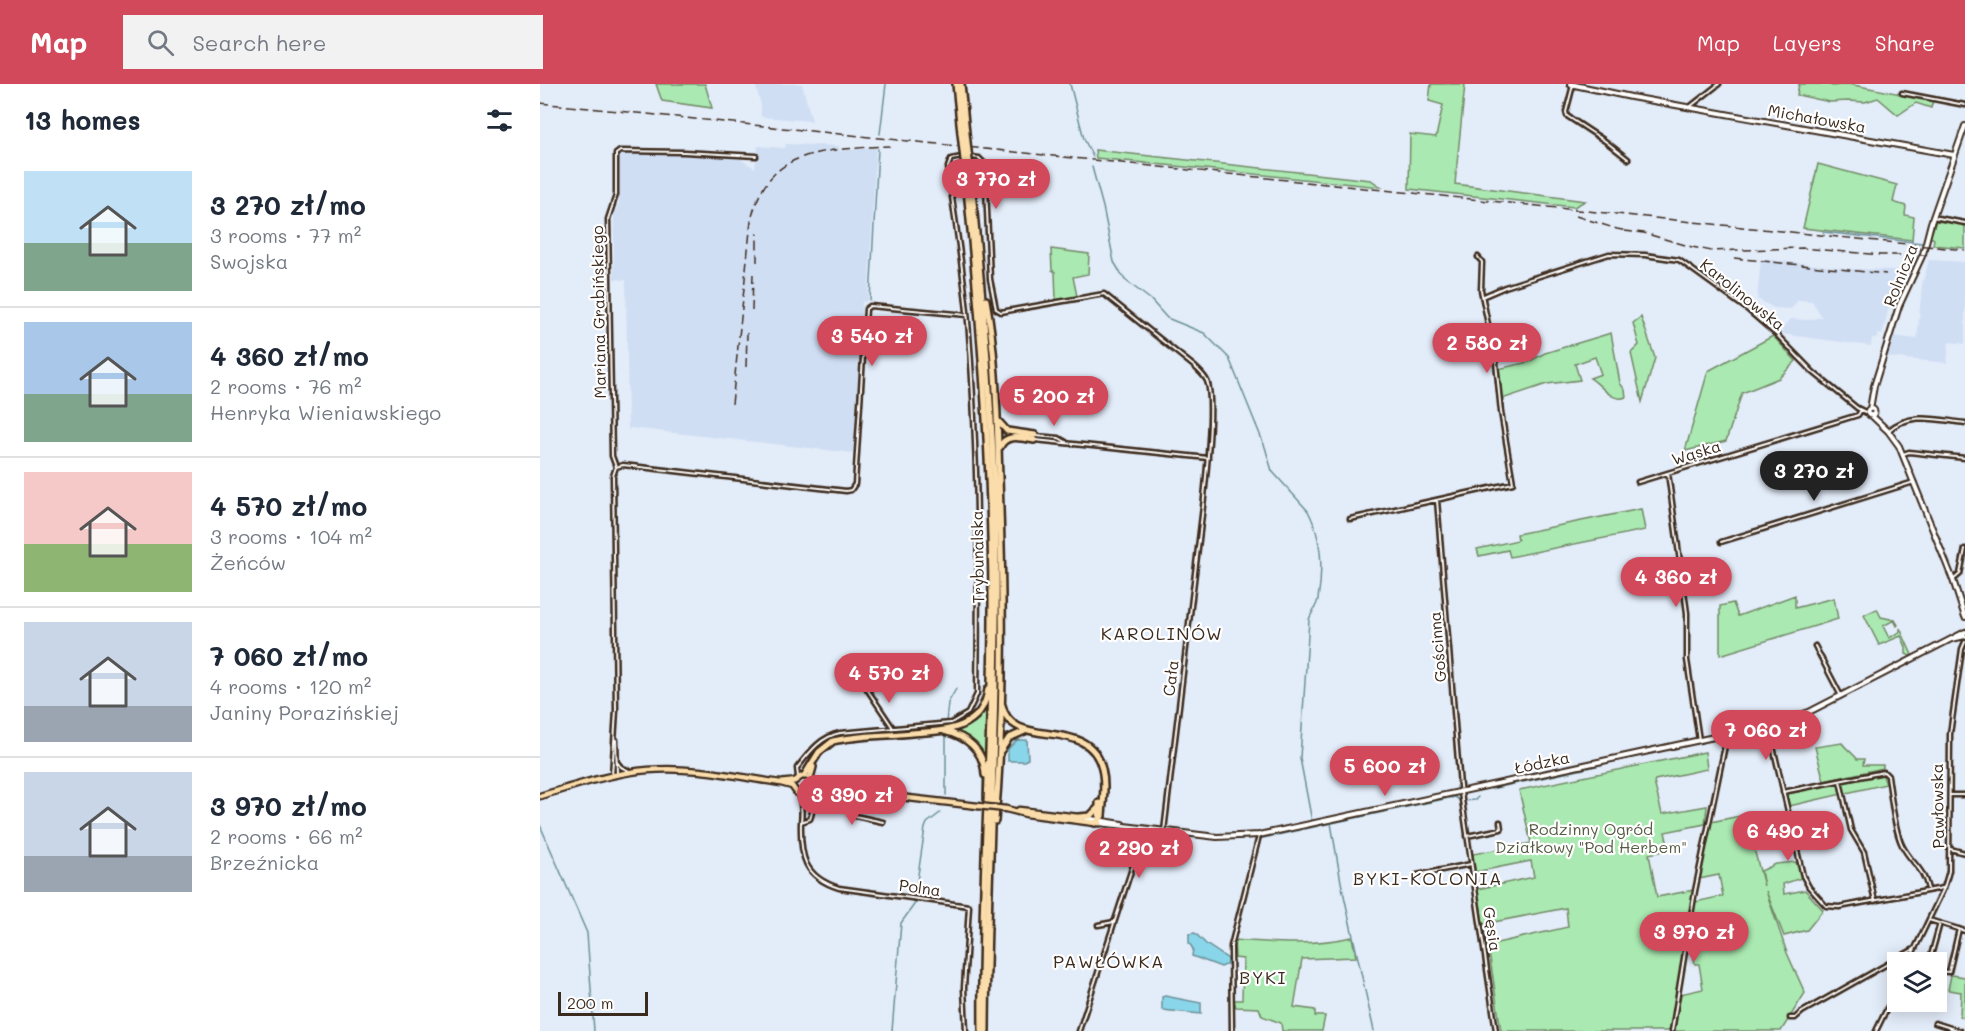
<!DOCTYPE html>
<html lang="en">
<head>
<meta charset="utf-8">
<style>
	:root { --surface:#fff; --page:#f2f2f3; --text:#1f2937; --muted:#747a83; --line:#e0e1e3; --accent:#d1495b }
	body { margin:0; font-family:Mali,sans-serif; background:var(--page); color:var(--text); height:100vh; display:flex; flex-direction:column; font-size:22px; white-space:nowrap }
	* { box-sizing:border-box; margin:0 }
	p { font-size:20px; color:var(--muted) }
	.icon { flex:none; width:33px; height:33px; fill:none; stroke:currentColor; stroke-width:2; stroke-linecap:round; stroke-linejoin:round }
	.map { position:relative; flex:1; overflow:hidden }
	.side { display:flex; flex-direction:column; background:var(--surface); width:540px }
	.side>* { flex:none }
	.fabs { position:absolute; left:1347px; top:868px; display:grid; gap:12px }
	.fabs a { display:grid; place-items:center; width:60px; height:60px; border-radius:0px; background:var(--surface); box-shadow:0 3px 15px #0003; font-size:30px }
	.scale { position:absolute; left:18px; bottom:15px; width:90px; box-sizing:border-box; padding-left:6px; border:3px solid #3b2a1e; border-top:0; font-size:16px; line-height:21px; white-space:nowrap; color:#3b2a1e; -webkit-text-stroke:4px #fff; paint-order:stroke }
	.price { position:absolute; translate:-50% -51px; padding:0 14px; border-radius:21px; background:var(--accent); color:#fff; font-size:20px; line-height:39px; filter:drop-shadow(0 2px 3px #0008) }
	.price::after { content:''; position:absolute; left:50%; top:36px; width:18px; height:14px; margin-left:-9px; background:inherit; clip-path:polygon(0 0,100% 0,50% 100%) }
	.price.selected { background:#222; color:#fff }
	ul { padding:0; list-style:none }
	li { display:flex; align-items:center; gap:18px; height:150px; padding:0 24px }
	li+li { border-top:2px solid var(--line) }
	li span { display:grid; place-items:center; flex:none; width:168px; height:120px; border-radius:0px; color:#555 }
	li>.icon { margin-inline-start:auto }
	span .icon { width:72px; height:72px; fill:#fffc; stroke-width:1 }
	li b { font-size:26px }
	h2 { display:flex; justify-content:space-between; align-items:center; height:72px; padding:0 24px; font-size:26px }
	header { display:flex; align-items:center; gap:36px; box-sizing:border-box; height:84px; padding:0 30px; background:var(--accent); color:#fff }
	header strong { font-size:28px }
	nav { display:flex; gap:33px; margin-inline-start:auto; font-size:21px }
	.search { width:420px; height:54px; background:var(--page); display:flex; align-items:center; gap:15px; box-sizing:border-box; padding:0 21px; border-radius:0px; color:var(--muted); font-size:22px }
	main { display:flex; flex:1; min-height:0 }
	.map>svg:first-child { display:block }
	.built { fill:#d0def4 }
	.green { fill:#aae9b1; stroke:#728a68; stroke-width:1.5 }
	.water { fill:#89d5e9; stroke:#6a9198; stroke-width:1.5 }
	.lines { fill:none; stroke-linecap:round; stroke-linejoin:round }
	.stream { stroke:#6a9198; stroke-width:1.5 }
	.street-casing { stroke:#3b2a1e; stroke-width:7 }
	.secondary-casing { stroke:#3b2a1e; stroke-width:8 }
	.primary-casing { stroke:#3b2a1e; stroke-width:9 }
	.highway-casing { stroke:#3b2a1e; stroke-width:10 }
	.street { stroke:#fff; stroke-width:2 }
	.secondary { stroke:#fff; stroke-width:4 }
	.primary { stroke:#fbddab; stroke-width:4.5 }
	.highway { stroke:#fbddab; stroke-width:5 }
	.rail { stroke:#3b2a1e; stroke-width:1.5; stroke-dasharray:9 4.5; stroke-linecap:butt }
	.primary-bridge-casing { stroke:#3b2a1e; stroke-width:9; stroke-linecap:butt }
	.highway-bridge-casing { stroke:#3b2a1e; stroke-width:10; stroke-linecap:butt }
	.primary-bridge { stroke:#fbddab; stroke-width:4.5 }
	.highway-bridge { stroke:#fbddab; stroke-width:5 }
	.labels { text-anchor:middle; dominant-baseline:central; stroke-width:4.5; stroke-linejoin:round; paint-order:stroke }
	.street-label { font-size:16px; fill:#3b2a1e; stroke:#fff }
	.park-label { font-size:16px; fill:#575a43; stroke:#fff }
	.neighbourhood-label { font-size:18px; letter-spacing:1.5px; fill:#3b2a1e; stroke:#fff }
</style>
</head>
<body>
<header>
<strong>Map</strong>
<div class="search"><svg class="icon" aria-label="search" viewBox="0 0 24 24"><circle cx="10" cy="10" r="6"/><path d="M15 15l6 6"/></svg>Search here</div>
<nav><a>Map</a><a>Layers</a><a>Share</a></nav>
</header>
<main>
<section class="side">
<h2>13 homes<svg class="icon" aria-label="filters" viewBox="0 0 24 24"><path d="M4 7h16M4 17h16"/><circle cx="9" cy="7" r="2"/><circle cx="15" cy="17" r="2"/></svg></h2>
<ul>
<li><span style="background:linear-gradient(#bfe0f5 60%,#7fa58c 0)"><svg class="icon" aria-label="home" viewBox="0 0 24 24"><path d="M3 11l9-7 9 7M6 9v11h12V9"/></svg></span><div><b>3 270 zł/mo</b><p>3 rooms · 77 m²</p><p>Swojska</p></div></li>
<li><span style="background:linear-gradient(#a9c7e8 60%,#7fa58c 0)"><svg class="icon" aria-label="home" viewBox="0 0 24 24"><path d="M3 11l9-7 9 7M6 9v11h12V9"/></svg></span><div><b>4 360 zł/mo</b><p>2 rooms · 76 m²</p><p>Henryka Wieniawskiego</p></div></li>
<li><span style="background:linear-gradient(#f6c9c9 60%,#8fb573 0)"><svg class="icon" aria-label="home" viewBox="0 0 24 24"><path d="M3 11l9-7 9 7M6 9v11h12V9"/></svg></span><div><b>4 570 zł/mo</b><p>3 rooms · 104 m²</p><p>Żeńców</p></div></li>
<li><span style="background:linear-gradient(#c9d6e8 70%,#9aa5b1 0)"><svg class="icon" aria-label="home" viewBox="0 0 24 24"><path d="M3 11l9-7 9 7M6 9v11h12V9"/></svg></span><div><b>7 060 zł/mo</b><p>4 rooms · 120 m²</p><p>Janiny Porazińskiej</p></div></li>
<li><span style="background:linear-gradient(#c9d6e8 70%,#9aa5b1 0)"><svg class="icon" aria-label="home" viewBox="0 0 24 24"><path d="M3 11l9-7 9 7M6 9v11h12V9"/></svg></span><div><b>3 970 zł/mo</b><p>2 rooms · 66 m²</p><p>Brzeźnicka</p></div></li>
</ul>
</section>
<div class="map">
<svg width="1425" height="947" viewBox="0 0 1425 947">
	<rect width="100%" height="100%" fill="#e3ecf9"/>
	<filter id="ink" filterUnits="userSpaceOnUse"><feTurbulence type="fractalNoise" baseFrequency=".0167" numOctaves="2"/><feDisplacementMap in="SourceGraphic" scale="12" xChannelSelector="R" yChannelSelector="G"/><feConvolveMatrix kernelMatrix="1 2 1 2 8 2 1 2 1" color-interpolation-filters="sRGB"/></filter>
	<g filter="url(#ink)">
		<path class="built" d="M215,0H262L272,37L221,33V21Z
			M246,60L299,62L300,67L336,63L328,217L322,218L314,369L90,344L88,346L86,196L74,195V131L79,119V74L83,70L159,71L200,75L215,84L218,62L245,64Z
			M1221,175L1312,185L1359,186L1358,206L1348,227L1342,251L1338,250V254H1332L1331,262L1241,250L1244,242L1251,235L1268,236L1282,233L1272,217L1258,216L1251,225L1234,224L1217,215Z
			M1389,176L1425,178V260L1409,258L1407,279L1346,273L1353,252L1377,255L1382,201Z"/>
		<path class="green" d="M116,0H165L172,24L122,17Z
			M891,0H925L915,100L1045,117L1034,123L869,105L870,50L896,53L903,21L889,17Z
			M1259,0H1287L1293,2L1308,0L1393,16L1391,24L1376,19L1358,31L1338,14L1325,18L1308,17L1290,18L1257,11Z
			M555,66L831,96L841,103L556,74Z
			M1278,80L1357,101L1353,118L1366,122L1365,131L1374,133L1372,156L1263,144Z
			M1396,137L1425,140V164L1393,161L1394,155L1390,153Z
			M511,165L549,170L548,190L533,193L537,212L516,217L515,188L512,186Z
			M1101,233L1115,274L1102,318L1091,269L1099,261L1093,239Z
			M1071,249L1080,299L1085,306L1086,313C1071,319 1062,301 1050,294L1061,290L1055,273L1035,280L1040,296L1007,300L962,315L958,285L988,278L1005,269Z
			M1233,252L1256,277L1239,294L1202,309L1186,357L1145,367L1168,287Z
			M1101,425L1105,446L970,473L968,466L939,472L937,465L978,456L977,450Z
			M1255,511V524L1294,514L1298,535L1180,571V522L1193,519L1198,532Z
			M1337,525L1341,533L1355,536L1358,541L1357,542L1354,536L1343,542L1349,554L1360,548V544L1372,571L1370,572L1366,570V563L1361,552L1339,561L1324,531Z
			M447,617L446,676H445C434,660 430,654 411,647C430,642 437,632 447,617Z
			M1302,659C1307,666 1314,670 1317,675H1324L1323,681H1343V684L1284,697L1275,663Z
			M1165,668L1167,685L1115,696L1114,698L1122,730L1167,722L1165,740L1125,748L1129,766L1109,770L1117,813L1154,806L1130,947H961L948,861L1028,843L1026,824L943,840L938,805L994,793L991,777L935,788L933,770L991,759L979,706Z
			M1342,690L1346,700L1249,722L1247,710Z
			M1205,731L1224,802L1221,787L1236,780L1256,778L1261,794L1243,800L1244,810L1265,806L1283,826L1267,846L1244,852L1226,807L1247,869L1265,909L1241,947H1135L1140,910L1163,905L1159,880H1155L1152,866H1148L1155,818L1183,812L1179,791L1159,795L1171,738Z
			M812,853L816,873L762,875L754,923L775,926V932H785L782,947H742L741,939L722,932L719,924L696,923L694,916H702L703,875L695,874L694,856C737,859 770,862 812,853Z
			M1411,891L1425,893V934L1420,932L1421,908L1408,906Z"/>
		<path class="water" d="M477,656H487L488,675L484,677H468V665Z
			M655,849L666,860L688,875V880L681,883L652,872L653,865L649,859V850Z
			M625,912L661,919V930L622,926V913Z"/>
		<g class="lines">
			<path class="stream" d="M530,0L544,55L553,73
				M340,50L346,0
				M552,83L563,123L574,178L585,196L610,215L627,234L664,249L689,274L725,363L732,387L768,427C782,454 783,486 778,515C777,522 771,529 769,536L760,674L773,743
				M1283,148L1382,159
				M330,216L338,65
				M406,638L408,619L416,605
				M406,651V711
				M407,652L416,654
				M423,658L437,672
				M1048,684L1071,678
				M443,692V712
				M983,698L1044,685
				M951,705L978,699
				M911,714L915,713L920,717
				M924,717L935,716L938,713
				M792,739L909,714
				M0,741L47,849L54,947
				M765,745L791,739L801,798L834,947
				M723,754L761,746
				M375,811L385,744L387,739L400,729
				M352,947L361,839L376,818"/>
			<defs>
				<path id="street" d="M1033,1L1026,28L1027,32L1065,57L1088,75
					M1362,9L1425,21
					M1151,22L1179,0
					M431,73L439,74L445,80L450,195L456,225L461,228L564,210L655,283C659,287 664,291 667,297C675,315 666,391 664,414L624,747
					M1393,133L1425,139
					M944,212L965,203L1069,170L1105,171L1139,176L1208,226L1237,251L1273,288L1317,324L1329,330
					M1348,347C1370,327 1398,336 1425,339
					M496,352L519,354L526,358
					M495,356L668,374
					M1363,370L1369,368L1425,374
					M76,383L72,372L68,135L76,111V70L80,67L144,68L216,72
					M1128,389L1147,529V576L1159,656
					M1098,398L1318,331L1321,326
					M897,416L920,702L956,947
					M810,435L973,399L961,328L956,279L941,206L942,178L938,173
					M1181,458L1374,398
					M1413,496L1420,490L1425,465
					M1275,562L1301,612
					M327,605L353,644
					M1228,641L1263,792L1269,803L1286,822L1299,823L1403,804
					M76,656L77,689
					M77,678L81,683L89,687
					M72,692L76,626L73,392L76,383L83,381L306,407L311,406L315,400L326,225L330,222L427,231
					M258,693L257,684C269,669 280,653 300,649L411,639L428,629L437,610C439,490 438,370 429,250C425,194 415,139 408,83L411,75L422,73
					M1300,697L1311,746L1324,768L1335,817
					M1243,708L1344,688L1348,692C1351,711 1354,745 1362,761C1371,780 1383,782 1388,805
					M259,710C262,719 262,729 261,738C260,773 264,793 299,804L429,822L424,904L426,947
					M1410,711H1425
					M310,713L315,732L343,738
					M261,738L270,735C273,729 272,717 279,713C288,708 336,717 349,718
					M927,752L961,745L960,738
					M1410,765L1425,769
					M877,791L931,780
					M1389,836L1425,847
					M558,841L574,838
					M1368,879L1404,804L1409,787L1410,650L1422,565L1425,558
					M1389,879L1400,839
					M1396,887L1409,888L1419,845
					M1250,934H1255L1262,928L1374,865
					M1395,939L1420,947
					M539,947L605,744
					M692,947L691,862L719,752
					M1132,947L1155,807L1187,652
					M1336,947L1358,902"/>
				<path id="secondary" d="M1030,0L1091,13L1414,71
					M1327.5 328a3.5 3.5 0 1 1 7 0a3.5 3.5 0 1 1-7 0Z
					M1330,325L1334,302L1359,222L1383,170L1391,139L1425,42
					M1331,331L1348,347L1359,362L1413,496L1425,533
					M1412,555L1425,552
					M545,734L582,740
					M559,739L677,753L719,751L1202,647L1240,638L1269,628L1425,548"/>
				<path id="primary" d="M272,706L290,705L438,722
					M0,712C35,702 71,689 108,686C152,682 198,693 241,699L252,702L257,709L263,711L271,708L273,703L270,694C262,689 261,693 255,697C252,698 245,698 241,699
					M466,725L486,730L555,739
					M479,726L539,733"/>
				<path id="highway" d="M416,0L421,49
					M421,0L426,49
					M424,76C439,221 451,365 452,511C453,656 440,802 442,947
					M429,76C442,209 455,341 456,475C458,632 447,789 446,947
					M446,216C457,274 457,336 459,394C463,508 465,624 455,737
					M458,337L467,347L495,351
					M460,363C466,349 481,354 494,356
					M462,621C472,669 549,629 562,685C566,700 563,717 562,732L559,736L555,739
					M404,647C428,653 444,666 445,691
					M461,666L469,654L485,647
					M264,692L279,668L293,657C318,651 347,652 372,649C405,647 443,646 448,605
					M270,694L273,683
					M539,733L550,732L558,724
					M559,739V719"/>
			</defs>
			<use href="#street" class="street-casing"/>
			<use href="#secondary" class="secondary-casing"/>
			<use href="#primary" class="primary-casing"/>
			<use href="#highway" class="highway-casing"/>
			<use href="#street" class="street"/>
			<use href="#secondary" class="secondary"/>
			<use href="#primary" class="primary"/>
			<use href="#highway" class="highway"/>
			<path class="rail" d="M0,19L1425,166
				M1036,132L1077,145L1092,148
				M1084,147L1104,149L1152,163L1172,167L1262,164L1341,171H1390
				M1194,174L1346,190
				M217,178V149
				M212,226L213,189
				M206,283L207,249
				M192,320L211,137C223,83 254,70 304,65C320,64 335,62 350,62"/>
			<defs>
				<path id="primary-bridge" d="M438,722L466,725"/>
				<path id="highway-bridge" d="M421,49L424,76
					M426,49L429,76"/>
			</defs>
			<use href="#primary-bridge" class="primary-bridge-casing"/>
			<use href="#highway-bridge" class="highway-bridge-casing"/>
			<use href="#primary-bridge" class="primary-bridge"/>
			<use href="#highway-bridge" class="highway-bridge"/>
		</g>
	</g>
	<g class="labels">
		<g class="street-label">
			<text transform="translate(1277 34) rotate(10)">Michałowska</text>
			<text transform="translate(1360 191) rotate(-68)">Rolnicza</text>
			<text transform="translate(1203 210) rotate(39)">Karolinowska</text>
			<text transform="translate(58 228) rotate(-91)">Mariana Grabińskiego</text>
			<text transform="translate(1156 368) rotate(-17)">Wąska</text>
			<text transform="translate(437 473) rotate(-91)">Trybunalska</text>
			<text transform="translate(897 563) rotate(-95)">Gościnna</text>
			<text transform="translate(630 594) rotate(-83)">Cała</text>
			<text transform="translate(1002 678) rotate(-12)">Łódzka</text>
			<text transform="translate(1397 722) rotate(-91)">Pawłowska</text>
			<text transform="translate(380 803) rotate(8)">Polna</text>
			<text transform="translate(953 845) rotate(81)">Gęsia</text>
		</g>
		<g class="park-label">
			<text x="1051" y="744">Rodzinny Ogród<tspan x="1051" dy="18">Działkowy "Pod Herbem"</tspan></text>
		</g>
		<g class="neighbourhood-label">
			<text x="622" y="549">KAROLINÓW</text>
			<text x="888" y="794">BYKI-KOLONIA</text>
			<text x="569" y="877">PAWŁÓWKA</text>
			<text x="723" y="893">BYKI</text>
		</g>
	</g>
</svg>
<div class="fabs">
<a><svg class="icon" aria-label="layers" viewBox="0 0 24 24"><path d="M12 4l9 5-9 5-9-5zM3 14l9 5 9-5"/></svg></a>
</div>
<div class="scale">200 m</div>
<b class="price" style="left:456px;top:126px">3 770 zł</b>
<b class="price" style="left:332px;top:283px">3 540 zł</b>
<b class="price" style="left:947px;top:290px">2 580 zł</b>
<b class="price" style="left:514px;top:343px">5 200 zł</b>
<b class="price selected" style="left:1274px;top:418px">3 270 zł</b>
<b class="price" style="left:1136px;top:524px">4 360 zł</b>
<b class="price" style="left:349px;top:620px">4 570 zł</b>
<b class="price" style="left:1226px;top:677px">7 060 zł</b>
<b class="price" style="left:845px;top:713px">5 600 zł</b>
<b class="price" style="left:312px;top:742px">3 390 zł</b>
<b class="price" style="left:1248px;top:778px">6 490 zł</b>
<b class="price" style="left:599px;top:795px">2 290 zł</b>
<b class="price" style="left:1154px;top:879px">3 970 zł</b>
</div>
</main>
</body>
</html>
